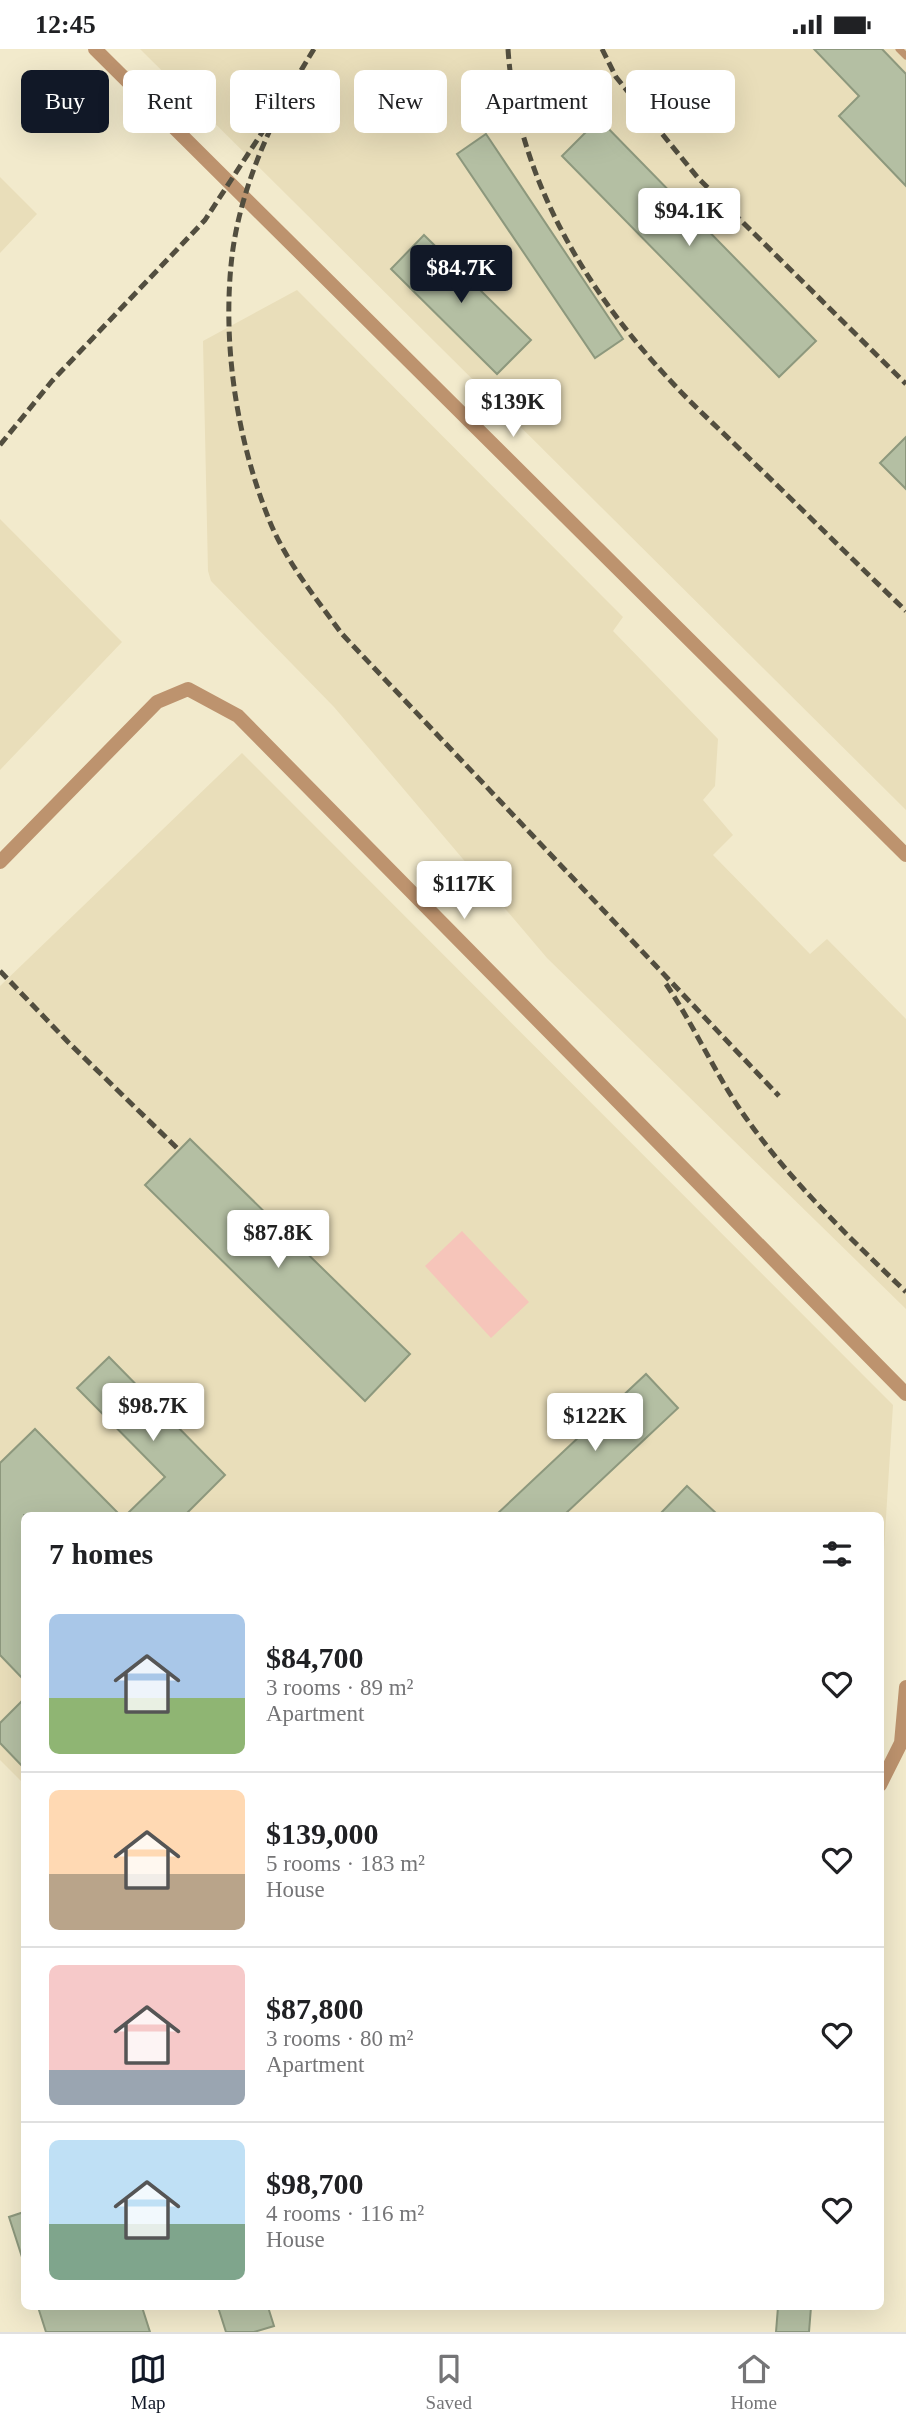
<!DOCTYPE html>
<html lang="en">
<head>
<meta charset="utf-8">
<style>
	:root { --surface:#fff; --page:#f2f2f2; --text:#202124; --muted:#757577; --line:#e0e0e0; --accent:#111827 }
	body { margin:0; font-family:"Times New Roman",serif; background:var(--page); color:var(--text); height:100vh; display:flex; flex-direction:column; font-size:26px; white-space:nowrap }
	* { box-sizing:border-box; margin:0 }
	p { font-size:23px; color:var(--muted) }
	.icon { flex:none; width:38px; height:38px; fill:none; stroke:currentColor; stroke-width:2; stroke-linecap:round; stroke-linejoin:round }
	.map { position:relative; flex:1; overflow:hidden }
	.side { position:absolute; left:21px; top:1463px; width:863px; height:798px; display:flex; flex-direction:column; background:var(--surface); border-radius:10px; box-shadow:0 7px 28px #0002 }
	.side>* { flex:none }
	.banner { position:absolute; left:21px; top:21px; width:864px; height:63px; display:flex; gap:14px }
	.price { position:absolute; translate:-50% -60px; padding:0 16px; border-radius:7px; background:#fff; color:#222; font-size:23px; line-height:46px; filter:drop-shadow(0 2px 4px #0008) }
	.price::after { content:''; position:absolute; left:50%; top:42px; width:21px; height:16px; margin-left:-10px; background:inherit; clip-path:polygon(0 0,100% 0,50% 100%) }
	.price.selected { background:var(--accent); color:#fff }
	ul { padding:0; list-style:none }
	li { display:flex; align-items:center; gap:21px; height:175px; padding:0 28px }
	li+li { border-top:2px solid var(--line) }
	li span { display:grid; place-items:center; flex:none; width:196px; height:140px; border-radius:10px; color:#555 }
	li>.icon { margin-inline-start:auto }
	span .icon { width:84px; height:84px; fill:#fffc; stroke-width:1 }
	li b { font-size:30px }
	h2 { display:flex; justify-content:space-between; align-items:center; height:84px; padding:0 28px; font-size:30px }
	.chip { padding:0 24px; border-radius:10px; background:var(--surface); box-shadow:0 7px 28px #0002; font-size:24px; line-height:63px }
	.chip.selected { background:var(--accent); color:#fff }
	.status { display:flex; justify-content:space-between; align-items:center; height:49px; padding:0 35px; background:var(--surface); direction:ltr }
	.status svg { height:19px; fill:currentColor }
	.tabs { display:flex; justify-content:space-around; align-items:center; height:98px; border-top:2px solid var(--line); background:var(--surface); font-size:19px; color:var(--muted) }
	.tabs a { display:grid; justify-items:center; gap:4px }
	.tabs .selected { color:var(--accent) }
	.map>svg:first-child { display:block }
	.built { fill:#e9deba }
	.green { fill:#f6c5ba }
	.building { fill:#b4bfa3; stroke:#8d987d; stroke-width:2 }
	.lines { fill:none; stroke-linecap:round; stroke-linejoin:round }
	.service { stroke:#bd936e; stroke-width:7 }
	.minor { stroke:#bd936e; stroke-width:14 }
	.rail { stroke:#524e3f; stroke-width:5; stroke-dasharray:10 5; stroke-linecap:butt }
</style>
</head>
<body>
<div class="status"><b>12:45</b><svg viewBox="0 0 49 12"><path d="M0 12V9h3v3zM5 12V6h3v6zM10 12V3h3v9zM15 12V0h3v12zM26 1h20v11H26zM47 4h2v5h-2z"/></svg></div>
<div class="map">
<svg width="906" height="2283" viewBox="0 0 906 2283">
	<rect width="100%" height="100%" fill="#f2eacc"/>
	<path class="built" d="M140,0H906V761Z
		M0,128L37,165L0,204Z
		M297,241L623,568L613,582L718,690L715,737L703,751L733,786L713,806L810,905L827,890L906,970V1260L547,909L334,658L211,532L208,522L203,292Z
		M0,470L122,593L0,721Z
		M242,704L893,1356L880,1565V1466H24V1735L0,1711V937Z"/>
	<path class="green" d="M462,1182L529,1253L491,1289L425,1217Z"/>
	<path class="building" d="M814,0H882L906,25V137L839,67L859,47Z
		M599,70L816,292L779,328L562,107Z
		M486,85L623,290L595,309L457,105Z
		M424,186L531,291L497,325L391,220Z
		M906,388V440L880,414Z
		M190,1090L410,1305L365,1352L145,1136Z
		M109,1308L225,1426L185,1466H126L165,1428L77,1339Z
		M646,1325L678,1359L564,1466H496Z
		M35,1380L120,1466H24V1631L0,1606V1414Z
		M687,1437L718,1466H659Z
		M24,1650V1719L0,1694V1674Z
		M24,2163V2207L22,2208L9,2168Z
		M38,2258H142L150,2283H46Z
		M218,2258H268L274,2277L254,2283H226Z
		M778,2258H811L809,2283H776Z"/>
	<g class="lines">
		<path class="service" d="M899,0L906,7"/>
		<path class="minor" d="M95,0L906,806
			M0,813L157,653L188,640L238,667L906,1345
			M880,1736L901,1694L906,1638"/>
		<path class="rail" d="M314,0C276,61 241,134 232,207C222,293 236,387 268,468C284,510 315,548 342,585L779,1047
			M508,0C516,124 584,239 667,328C694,358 725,385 754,414C805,463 855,513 906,562
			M602,0L616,28L698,129L906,335
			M0,396L52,332L205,171L265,79
			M0,922L68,993L179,1101
			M666,935C695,978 716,1027 746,1069C792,1134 849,1188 906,1243"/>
	</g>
</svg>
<b class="price" style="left:689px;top:199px">$94.1K</b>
<b class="price selected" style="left:461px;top:256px">$84.7K</b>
<b class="price" style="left:513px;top:390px">$139K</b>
<b class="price" style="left:464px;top:872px">$117K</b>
<b class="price" style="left:278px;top:1221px">$87.8K</b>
<b class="price" style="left:153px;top:1394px">$98.7K</b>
<b class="price" style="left:595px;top:1404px">$122K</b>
<div class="banner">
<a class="chip selected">Buy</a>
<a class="chip">Rent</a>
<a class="chip">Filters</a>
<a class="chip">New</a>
<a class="chip">Apartment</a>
<a class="chip">House</a>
</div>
<section class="side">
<h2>7 homes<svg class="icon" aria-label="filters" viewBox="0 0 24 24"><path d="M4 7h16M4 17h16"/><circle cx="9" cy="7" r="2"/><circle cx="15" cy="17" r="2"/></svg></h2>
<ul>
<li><span style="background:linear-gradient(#a9c7e8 60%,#8fb573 0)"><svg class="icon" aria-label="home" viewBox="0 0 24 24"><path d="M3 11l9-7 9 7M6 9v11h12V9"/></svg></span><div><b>$84,700</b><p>3 rooms · 89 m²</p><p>Apartment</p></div><svg class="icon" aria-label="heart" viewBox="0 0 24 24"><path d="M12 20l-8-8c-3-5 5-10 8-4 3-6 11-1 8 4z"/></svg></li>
<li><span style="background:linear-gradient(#ffd9b3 60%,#b9a48a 0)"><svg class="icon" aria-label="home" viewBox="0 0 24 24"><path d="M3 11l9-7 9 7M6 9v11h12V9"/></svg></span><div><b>$139,000</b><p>5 rooms · 183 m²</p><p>House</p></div><svg class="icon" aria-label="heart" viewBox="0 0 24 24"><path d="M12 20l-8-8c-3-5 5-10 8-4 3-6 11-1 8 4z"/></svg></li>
<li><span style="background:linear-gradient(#f6c9c9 75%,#9aa5b1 0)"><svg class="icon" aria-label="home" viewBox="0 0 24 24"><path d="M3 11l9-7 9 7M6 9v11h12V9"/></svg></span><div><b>$87,800</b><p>3 rooms · 80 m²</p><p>Apartment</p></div><svg class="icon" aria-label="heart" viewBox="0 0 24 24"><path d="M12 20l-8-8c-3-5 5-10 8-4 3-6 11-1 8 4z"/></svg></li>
<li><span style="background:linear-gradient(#bfe0f5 60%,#7fa58c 0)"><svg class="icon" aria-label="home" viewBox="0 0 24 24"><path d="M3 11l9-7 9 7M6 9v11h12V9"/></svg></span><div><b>$98,700</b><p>4 rooms · 116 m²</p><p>House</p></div><svg class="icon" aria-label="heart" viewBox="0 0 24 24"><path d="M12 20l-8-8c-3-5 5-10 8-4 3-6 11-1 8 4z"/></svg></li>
</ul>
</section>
</div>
<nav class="tabs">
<a class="selected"><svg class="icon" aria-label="map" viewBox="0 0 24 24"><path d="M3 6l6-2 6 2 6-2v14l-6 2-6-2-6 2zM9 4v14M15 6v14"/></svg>Map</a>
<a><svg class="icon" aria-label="saved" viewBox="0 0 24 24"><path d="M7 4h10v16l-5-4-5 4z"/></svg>Saved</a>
<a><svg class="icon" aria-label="home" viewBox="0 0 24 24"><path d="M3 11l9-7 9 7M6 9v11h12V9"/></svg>Home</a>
</nav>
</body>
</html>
